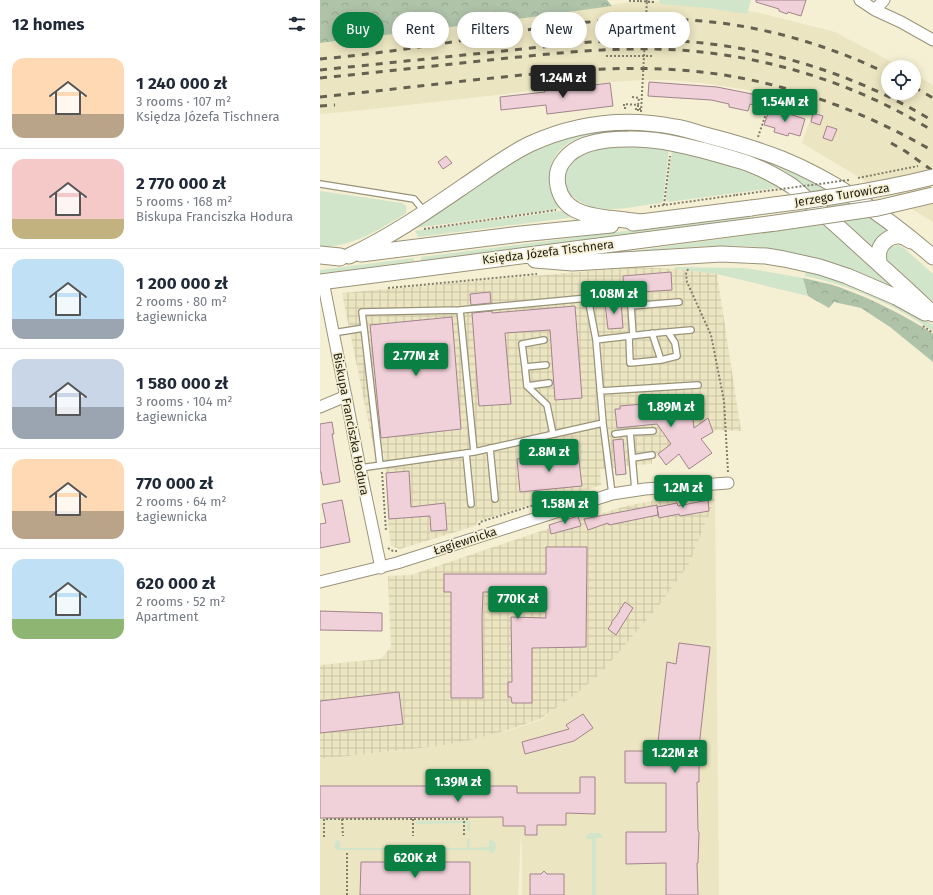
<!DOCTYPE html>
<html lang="en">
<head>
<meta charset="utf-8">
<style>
	:root { --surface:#fff; --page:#f6f6f7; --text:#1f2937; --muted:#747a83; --line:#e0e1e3; --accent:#0b8043 }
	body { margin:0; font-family:"Fira Sans",sans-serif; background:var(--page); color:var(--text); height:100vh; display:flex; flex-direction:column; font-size:15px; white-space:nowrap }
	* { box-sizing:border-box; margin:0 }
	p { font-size:13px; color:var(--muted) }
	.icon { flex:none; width:22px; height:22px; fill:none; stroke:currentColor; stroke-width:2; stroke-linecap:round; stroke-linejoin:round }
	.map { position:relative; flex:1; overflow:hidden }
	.side { display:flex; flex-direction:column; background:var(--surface); width:320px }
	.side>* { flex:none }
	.guide { position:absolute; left:12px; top:12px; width:380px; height:36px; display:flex; gap:8px }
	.tools { position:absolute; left:561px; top:60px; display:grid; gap:8px }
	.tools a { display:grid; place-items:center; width:40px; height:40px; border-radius:50%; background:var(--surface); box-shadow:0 2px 10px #0003; font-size:20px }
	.price { position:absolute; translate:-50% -34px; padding:0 9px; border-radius:4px; background:var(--accent); color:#fff; font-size:13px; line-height:26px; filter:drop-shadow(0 1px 2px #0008) }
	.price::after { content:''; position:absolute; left:50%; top:24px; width:12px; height:9px; margin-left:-6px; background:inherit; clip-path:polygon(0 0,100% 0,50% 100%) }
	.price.on { background:#222; color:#fff }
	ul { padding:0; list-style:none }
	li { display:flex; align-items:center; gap:12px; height:100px; padding:0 12px }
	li+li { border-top:1px solid var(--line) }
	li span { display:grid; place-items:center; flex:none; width:112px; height:80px; border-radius:12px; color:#555 }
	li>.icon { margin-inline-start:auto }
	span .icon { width:48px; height:48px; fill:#fffc; stroke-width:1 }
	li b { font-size:17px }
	h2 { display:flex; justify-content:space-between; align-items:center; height:48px; padding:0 12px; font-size:17px }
	.chip { padding:0 14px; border-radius:18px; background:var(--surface); box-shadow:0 2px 10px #0003; font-size:14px; line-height:36px }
	.chip.on { background:var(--accent); color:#fff }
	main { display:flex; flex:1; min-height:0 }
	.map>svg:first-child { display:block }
	.built { fill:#ece5c1 }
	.industrial { fill:url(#industrial-grid) }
	.green { fill:#d0e5ca }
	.forest { fill:url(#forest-crowns) }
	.building { fill:#f0d0d9; stroke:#a1848c }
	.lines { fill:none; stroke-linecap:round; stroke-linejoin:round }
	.service-casing { stroke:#999379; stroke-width:8 }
	.minor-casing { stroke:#999379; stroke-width:13 }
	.secondary-casing { stroke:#999379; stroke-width:17 }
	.primary-casing { stroke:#999379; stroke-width:19 }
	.path { stroke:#827e6c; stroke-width:2; stroke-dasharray:2 2; stroke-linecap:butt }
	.service { stroke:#fff; stroke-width:5.5 }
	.minor { stroke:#fff; stroke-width:11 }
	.secondary { stroke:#fff; stroke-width:15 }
	.primary { stroke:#fff; stroke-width:17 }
	.rail { stroke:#656151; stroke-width:3; stroke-dasharray:7 7; stroke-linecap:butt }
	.secondary-bridge-casing { stroke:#999379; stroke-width:17; stroke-linecap:butt }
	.path-bridge { stroke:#827e6c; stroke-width:2; stroke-dasharray:2 2; stroke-linecap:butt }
	.secondary-bridge { stroke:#fff; stroke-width:15 }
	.labels { text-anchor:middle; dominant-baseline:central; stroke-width:3.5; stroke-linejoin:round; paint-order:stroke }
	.street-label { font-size:12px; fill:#1f1d13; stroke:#f5efd3 }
</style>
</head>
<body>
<main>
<section class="side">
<h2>12 homes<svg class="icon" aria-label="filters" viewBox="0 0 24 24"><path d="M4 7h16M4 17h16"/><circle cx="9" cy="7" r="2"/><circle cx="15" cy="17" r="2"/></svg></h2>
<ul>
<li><span style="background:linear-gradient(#ffd9b3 70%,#b9a48a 0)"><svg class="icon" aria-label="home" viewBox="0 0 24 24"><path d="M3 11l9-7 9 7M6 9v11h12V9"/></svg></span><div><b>1 240 000 zł</b><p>3 rooms · 107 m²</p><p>Księdza Józefa Tischnera</p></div></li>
<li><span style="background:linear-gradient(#f6c9c9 75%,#c2b280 0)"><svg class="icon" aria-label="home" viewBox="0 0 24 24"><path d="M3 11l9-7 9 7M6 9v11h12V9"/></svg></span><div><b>2 770 000 zł</b><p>5 rooms · 168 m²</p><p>Biskupa Franciszka Hodura</p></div></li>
<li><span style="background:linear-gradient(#bfe0f5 75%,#9aa5b1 0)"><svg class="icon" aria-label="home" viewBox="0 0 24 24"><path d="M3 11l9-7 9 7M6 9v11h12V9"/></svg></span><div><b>1 200 000 zł</b><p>2 rooms · 80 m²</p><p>Łagiewnicka</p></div></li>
<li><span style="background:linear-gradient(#c9d6e8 60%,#9aa5b1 0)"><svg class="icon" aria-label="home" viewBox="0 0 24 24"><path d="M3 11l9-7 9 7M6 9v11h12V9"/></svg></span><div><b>1 580 000 zł</b><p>3 rooms · 104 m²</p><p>Łagiewnicka</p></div></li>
<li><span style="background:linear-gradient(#ffd9b3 65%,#b9a48a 0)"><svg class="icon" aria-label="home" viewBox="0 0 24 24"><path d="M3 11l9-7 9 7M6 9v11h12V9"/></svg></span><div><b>770 000 zł</b><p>2 rooms · 64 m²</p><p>Łagiewnicka</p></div></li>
<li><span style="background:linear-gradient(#bfe0f5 75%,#8fb573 0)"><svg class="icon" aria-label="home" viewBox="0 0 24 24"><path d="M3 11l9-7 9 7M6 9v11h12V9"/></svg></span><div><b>620 000 zł</b><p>2 rooms · 52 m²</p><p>Apartment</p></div></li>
</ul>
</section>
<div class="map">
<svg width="613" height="895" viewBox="0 0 613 895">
	<defs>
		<pattern id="industrial-grid" width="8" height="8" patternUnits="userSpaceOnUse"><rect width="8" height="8" fill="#ece5c1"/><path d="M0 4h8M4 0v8" fill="none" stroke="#cac4a5"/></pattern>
		<pattern id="forest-crowns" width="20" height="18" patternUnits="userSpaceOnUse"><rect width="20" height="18" fill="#afc3a9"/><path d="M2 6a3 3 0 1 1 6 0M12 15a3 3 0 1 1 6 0" fill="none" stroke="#96a791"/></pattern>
	</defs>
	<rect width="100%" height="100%" fill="#f5efd3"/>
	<path class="built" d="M318,1L376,3L440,13L515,32L581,67H568V93H594V74L613,85V222L482,143L493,112L429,90L383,83L348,80H322L290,82L44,110L0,114V43L205,18Z
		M395,499L399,895H202V850L201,833L198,895H0V759L119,746L187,731L221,720L250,696L280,674L336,609L369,564Z"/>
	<path class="industrial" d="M315,267L355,269L397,274L421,431L396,430L381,439L392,453L369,469L359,454L346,465H345L346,463L340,454L332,459V464L306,466V474L296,475L295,468L280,469L281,485L257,493L253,491L158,521L155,526L80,549L71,546L69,531L66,473L65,470L64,454H55L22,293Z
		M385,492L395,499L369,564L336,609L280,674L253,696L220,719L188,730L151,740L119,746L0,759V665L61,659L71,647L68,576L91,575L230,528L232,534L260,526L259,520L310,505Z"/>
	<path class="green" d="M339,0H431L427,14L388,8L340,4Z
		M294,129L328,130L351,133L350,136C315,131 241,122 230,169C227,182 230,197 239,207L237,209L95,228L183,167L214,150L250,136Z
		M358,135C382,140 405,147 428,155C456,165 484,175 510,190C531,203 551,217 571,230L553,249L504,205L357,137Z
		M301,144L349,149L343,201L341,203C314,206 274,218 253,196L250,198L246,192L244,181L247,166L261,153Z
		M352,150L392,159L433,173L462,187L348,202L346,199Z
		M0,191L82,203L86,206V213C59,230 34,246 2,247L0,245Z
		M241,211L251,217L247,218L98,237L95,231Z
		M430,215V218L101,261V257Z
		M508,224L579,290C548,274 514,263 480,255C460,250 440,246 420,246C379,245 339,250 299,253Z
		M578,245L584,248L613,274V301L599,290L566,260L565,254L569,247Z
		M94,258V261L0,274V270Z
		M355,267L424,268L449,272L483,278L488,296L397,274L355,269Z
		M486,272L503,275L537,286L597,315L613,325V331C575,305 531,285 485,276Z
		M96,821H150V831H147V824H143V823L96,824Z
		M270,833H280L284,838H276V895H272V839H266V836Z
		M147,839H150V848L169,847V839L175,842L176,847L174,852L169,853V850H96V848H147Z
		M18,840L20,842V848H92V850H17C14,848 14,844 16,841Z"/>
	<path class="forest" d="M0,0H287L292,6L205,18L0,43Z
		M483,278C495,281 507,283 519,287C552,299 582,314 612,333L613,334V362L570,327L541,308L514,302L509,308L488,296Z"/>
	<path class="building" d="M436,0H486L481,16L468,12L467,14L459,11V9L436,2Z
		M329,82L397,87L432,94V95L446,99L443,108L430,104L428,111L409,107V104L391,100L328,96Z
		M290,83L293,106L227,114L226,105L181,110L180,97L225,92L224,91Z
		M450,108L485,119L480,136L469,133L468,136L454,132L455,128L444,125Z
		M493,113L503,116L500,125L491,122Z
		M507,126L517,129L512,141L503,138Z
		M126,156L132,163L123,169L118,162Z
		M351,272L352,290L304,293L303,276Z
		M170,292L171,303L151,305L150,294Z
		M301,302L303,328L288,329L285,303Z
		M255,306L262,398L235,400L230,330L185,333L191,404L159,406L152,313L172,311V313Z
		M132,317L141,429L61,438L50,325Z
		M341,399L343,402L371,399L374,428L388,418L393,432L381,439L392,453L369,469L359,454L346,465L338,454L351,444L337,424L297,428L295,409H300V406L335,403Z
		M12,422L14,434H12L20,482L3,485L1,472H0V424Z
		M303,439L306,474L296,475L293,440Z
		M258,453L262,486L200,492L197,459Z
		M89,471L91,507L125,503L127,530L111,531L110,516L69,519L66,473Z
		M22,500L30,542L0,548V524L6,523L2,504Z
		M388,500L389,511L360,516L359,514L339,518L337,507L357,503L358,506Z
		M337,505L338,515L289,525L288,523L268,530L264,519Z
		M258,516L261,526L231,534L229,525Z
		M226,547H267L266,647L212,648V703H192L191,697H188V682H192L191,617L226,618L225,592H163L162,618L163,698H131V592H124V574H226Z
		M305,602L313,608L296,635L288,629L292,623H291L300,611H299Z
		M0,611L62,613V631L0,630Z
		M359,643L390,647L379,747V782H377L378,831L379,832L378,863H377L378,895H346V863L306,864V832H346V783H305V751H337L347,662L356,664Z
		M79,692L83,724L0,733V701Z
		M263,714L273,728L254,741L205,754L202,742L249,729L246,725Z
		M260,777H275V814L246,813V825H217V835H205V826H183V817L0,818V786H197V793H260Z
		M41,862H150V895H40Z
		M224,871L227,874H244V895H210V874H221Z"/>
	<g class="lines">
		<defs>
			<path id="service" d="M0,184L94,199L104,211
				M268,286V298L290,295
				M44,328L60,465
				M348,332L371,330
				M13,333L44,328L42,312L140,310
				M332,333L341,360
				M313,335L311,306L359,302
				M205,367L202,344L224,340
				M229,383L207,386L227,405L233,434
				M207,386L205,367L226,365
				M280,391L378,385
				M295,434L310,432
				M170,448L175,499
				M154,452L140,310L268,298L276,340
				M146,453L151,504
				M313,458L332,455
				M40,468L154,452L283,423
				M315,490L310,432L333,431
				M292,494L283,423L276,340C300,337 324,334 348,332L355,343L357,356L341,360L310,363L309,336"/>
			<path id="minor" d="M540,0L555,10L581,22L613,40
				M555,10L564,0
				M3,281L40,468L61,568
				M0,407L26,396
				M0,582L77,563L292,494L325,489L408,483"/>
			<path id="secondary" d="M323,222C311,221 299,219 287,218C265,215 243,211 238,186C236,176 238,167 244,160C257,142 287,139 308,139C333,138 357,144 382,150C393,153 404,156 414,159C433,164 455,175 472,186C478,191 484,197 490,202C506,216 522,230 537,244C563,268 589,290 613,314
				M313,223L431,208
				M41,254L201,234L291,225
				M29,256C70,237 106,212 144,186C165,172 187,155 210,144C256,123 305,117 355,127C368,129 380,134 393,137C416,143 439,150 462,159C516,181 569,219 613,257
				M215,260L253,263L401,254L446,256L464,259L500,267L527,276L576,297L605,313
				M559,264C559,260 558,255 559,251C561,243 570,235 579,236C583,236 587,239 591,241
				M0,282L456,223"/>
			<path id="primary" d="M0,255L20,257"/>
		</defs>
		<use href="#service" class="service-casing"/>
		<use href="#minor" class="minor-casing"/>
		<use href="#secondary" class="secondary-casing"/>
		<use href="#primary" class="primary-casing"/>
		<path class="path" d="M310,0V1H320
			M327,0L326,2H335
			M315,29L361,30
			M286,56H333
			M312,97L319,98L318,105
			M306,108H304V104L318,105V111
			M438,137L449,105L461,109
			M344,205L350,156
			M330,207L416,195
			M104,229L236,210
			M368,269L366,274L367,282L391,335L404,401L408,472
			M68,288L217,274
			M603,326L613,333
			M62,472L66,531
			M159,525L160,522L252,493L254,494
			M68,548L73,551H77
			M22,819L23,836
			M93,819V836
			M144,835V822H147
			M4,837V819H147V822
			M27,895V853"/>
		<use href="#service" class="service"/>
		<use href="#minor" class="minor"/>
		<use href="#secondary" class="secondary"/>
		<use href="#primary" class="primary"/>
		<path class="rail" d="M0,59C44,55 88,49 132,42C202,31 273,17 344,19C422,20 499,40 568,74
			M0,70L270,42C293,41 316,40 340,40C435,43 531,71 613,121
			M0,78C60,72 120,65 179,59C239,53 299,46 359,50C449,56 537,84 613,131
			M594,87L613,98
			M0,97C58,91 115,84 173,78C242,71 311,64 381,72C463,81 542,110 613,151
			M0,106L15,105
			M571,143L585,151L613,171"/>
		<defs>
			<path id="secondary-bridge" d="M431,208C492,200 553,192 613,177
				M456,223L558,208L613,195"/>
		</defs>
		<use href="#secondary-bridge" class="secondary-bridge-casing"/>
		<path class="path-bridge" d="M320,1L335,2
			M315,109H321
			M321,112L327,0
			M538,178L598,166
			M416,195L529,180"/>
		<use href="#secondary-bridge" class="secondary-bridge"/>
	</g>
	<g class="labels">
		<g class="street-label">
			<text transform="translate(522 195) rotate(-9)">Jerzego Turowicza</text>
			<text transform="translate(228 252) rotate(-7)">Księdza Józefa Tischnera</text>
			<text transform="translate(31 424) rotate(79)">Biskupa Franciszka Hodura</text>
			<text transform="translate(145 541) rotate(-18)">Łagiewnicka</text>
		</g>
	</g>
</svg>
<div class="tools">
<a><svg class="icon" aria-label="locate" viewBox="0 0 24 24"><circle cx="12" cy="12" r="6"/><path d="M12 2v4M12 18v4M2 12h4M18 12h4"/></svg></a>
</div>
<b class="price on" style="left:243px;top:99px">1.24M zł</b>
<b class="price" style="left:465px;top:123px">1.54M zł</b>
<b class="price" style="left:294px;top:315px">1.08M zł</b>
<b class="price" style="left:96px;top:377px">2.77M zł</b>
<b class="price" style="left:351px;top:428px">1.89M zł</b>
<b class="price" style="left:229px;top:473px">2.8M zł</b>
<b class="price" style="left:363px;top:509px">1.2M zł</b>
<b class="price" style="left:245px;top:525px">1.58M zł</b>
<b class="price" style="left:198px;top:620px">770K zł</b>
<b class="price" style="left:355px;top:774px">1.22M zł</b>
<b class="price" style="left:138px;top:803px">1.39M zł</b>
<b class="price" style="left:95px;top:879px">620K zł</b>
<div class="guide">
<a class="chip on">Buy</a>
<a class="chip">Rent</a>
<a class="chip">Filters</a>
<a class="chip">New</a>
<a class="chip">Apartment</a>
</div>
</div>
</main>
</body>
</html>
